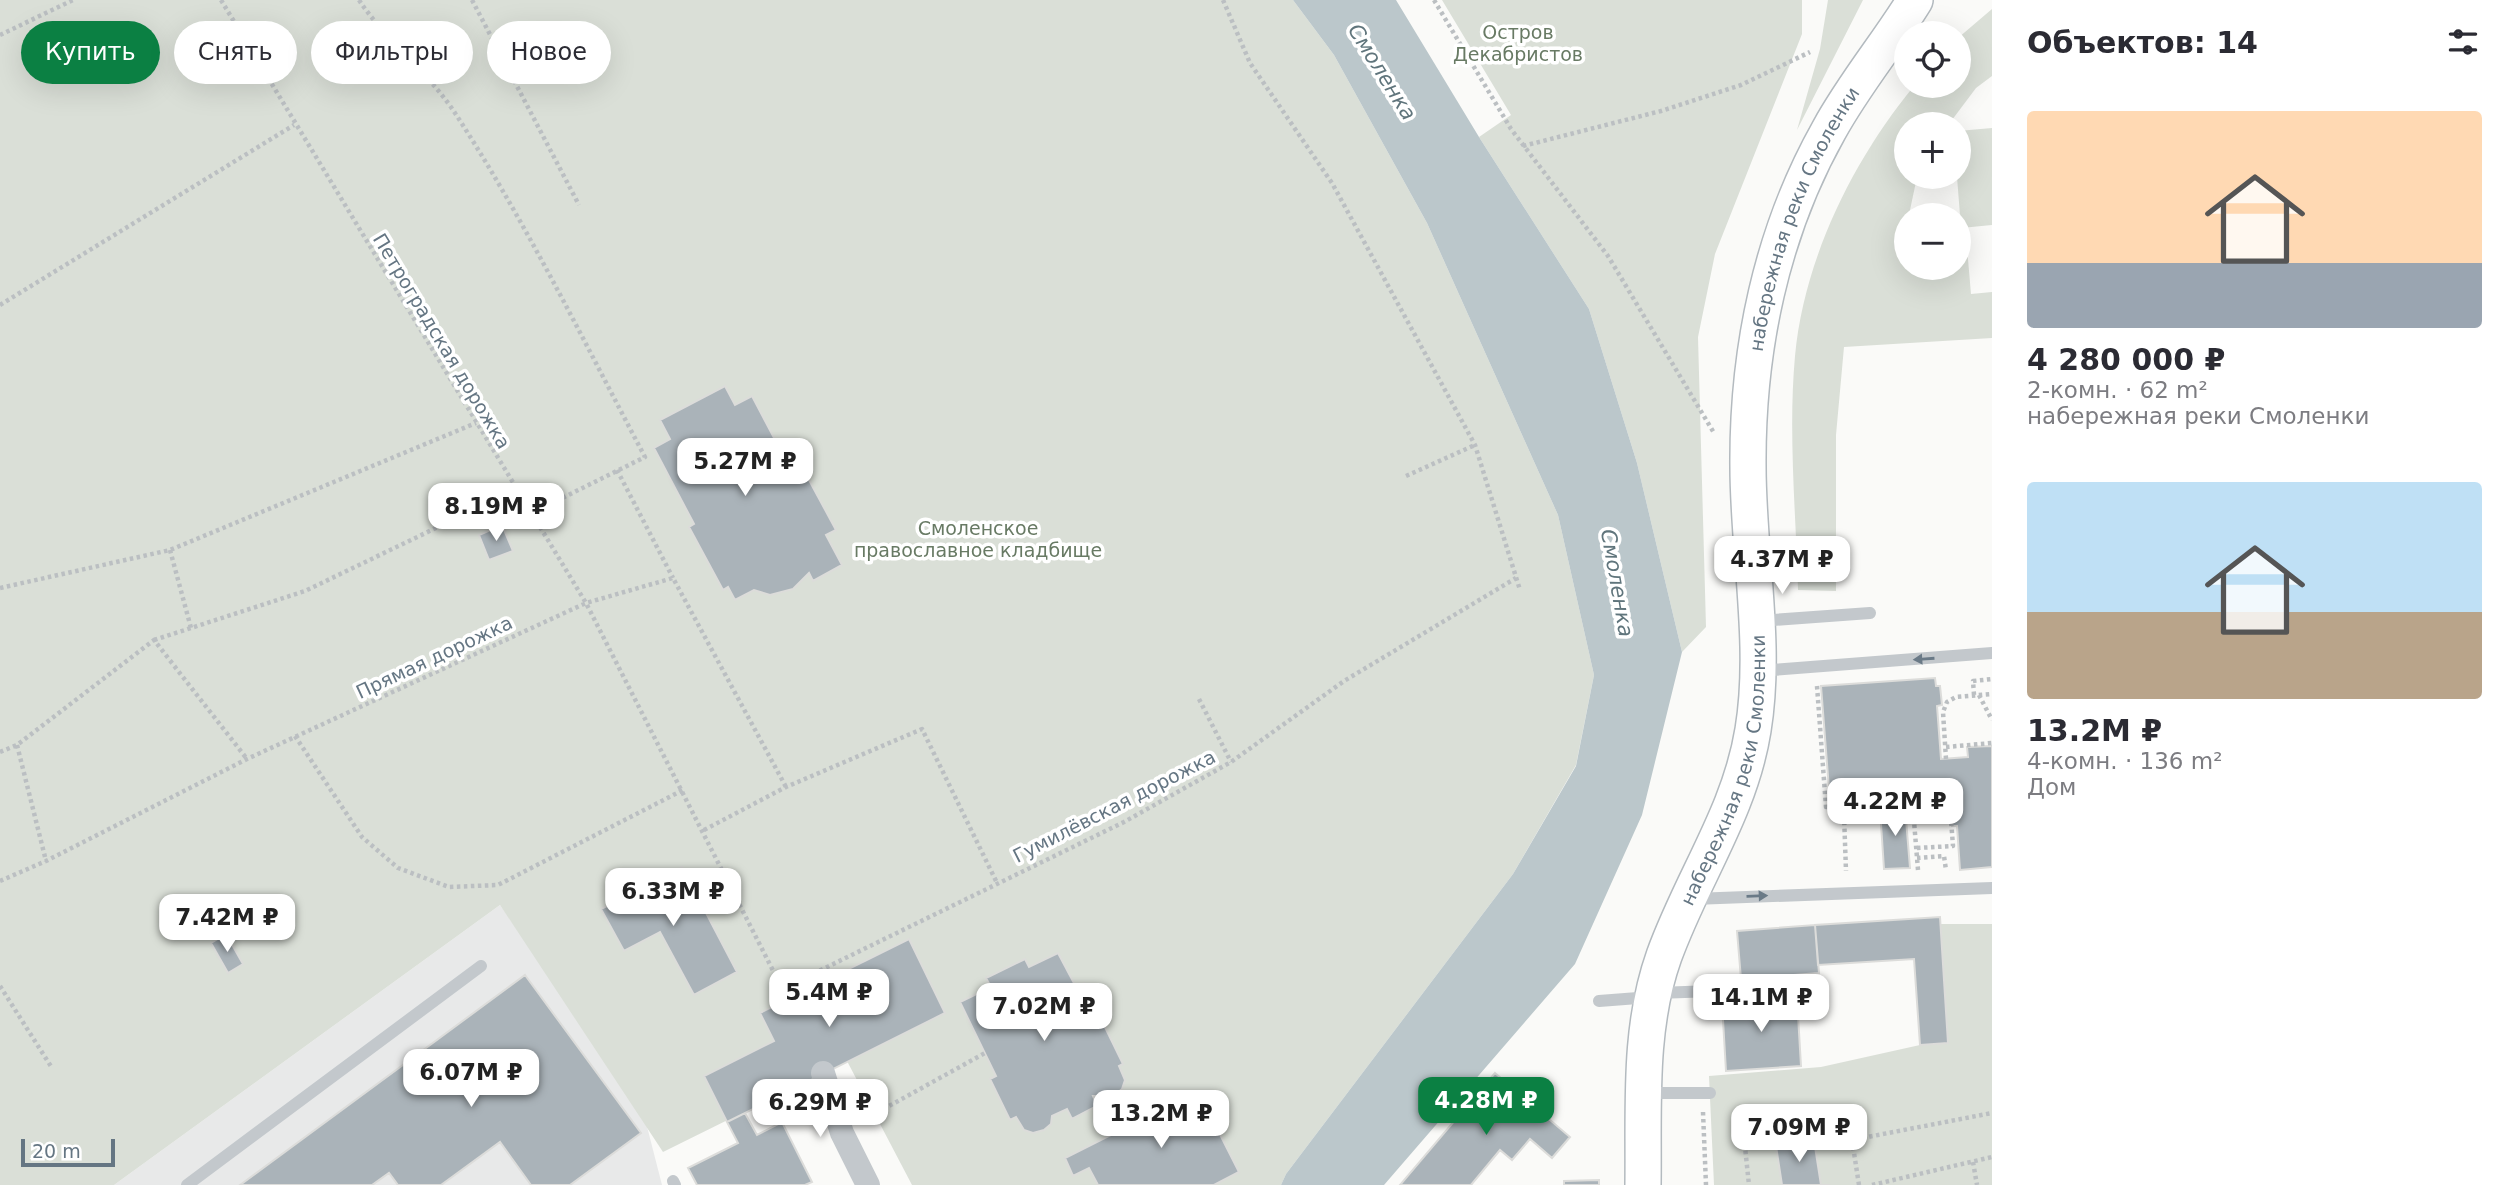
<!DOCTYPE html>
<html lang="ru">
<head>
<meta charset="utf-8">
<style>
	:root { --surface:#fff; --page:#f2f2f3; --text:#2b2b33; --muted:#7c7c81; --accent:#0b8043 }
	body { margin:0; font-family:"DejaVu Sans",sans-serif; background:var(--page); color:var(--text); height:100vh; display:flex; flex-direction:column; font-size:26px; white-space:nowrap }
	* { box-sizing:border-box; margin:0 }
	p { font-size:23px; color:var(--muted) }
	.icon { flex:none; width:38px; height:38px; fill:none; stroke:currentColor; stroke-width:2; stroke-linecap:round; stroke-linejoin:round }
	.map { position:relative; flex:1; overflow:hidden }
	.panel { display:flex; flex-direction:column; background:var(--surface); width:525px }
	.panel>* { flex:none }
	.banner { position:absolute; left:21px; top:21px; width:665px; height:63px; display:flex; gap:14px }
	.controls { position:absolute; left:1894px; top:21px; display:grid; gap:14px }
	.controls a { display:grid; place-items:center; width:77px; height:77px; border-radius:50%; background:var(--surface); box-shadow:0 7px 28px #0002; font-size:35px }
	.scale { position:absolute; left:21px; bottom:18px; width:94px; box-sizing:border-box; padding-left:7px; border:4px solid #657683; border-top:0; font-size:19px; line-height:24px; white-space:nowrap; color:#657683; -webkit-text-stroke:5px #fff; paint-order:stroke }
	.price { position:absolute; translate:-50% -60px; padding:0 16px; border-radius:14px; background:#fff; color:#222; font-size:23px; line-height:46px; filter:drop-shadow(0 2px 4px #0008) }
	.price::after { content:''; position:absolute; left:50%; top:42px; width:21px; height:16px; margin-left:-10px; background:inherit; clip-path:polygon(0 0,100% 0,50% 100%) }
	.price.current { background:var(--accent); color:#fff }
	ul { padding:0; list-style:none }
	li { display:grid; align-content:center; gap:14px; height:371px; padding:0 35px }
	li span { display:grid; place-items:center; height:217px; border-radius:7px; color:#555 }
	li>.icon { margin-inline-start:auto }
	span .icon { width:126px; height:126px; fill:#fffc; stroke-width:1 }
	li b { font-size:30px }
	h2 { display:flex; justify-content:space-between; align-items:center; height:84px; padding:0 35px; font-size:30px }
	.chip { padding:0 24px; border-radius:32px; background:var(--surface); box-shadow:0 7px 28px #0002; font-size:24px; line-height:63px }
	.chip.current { background:var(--accent); color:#fff }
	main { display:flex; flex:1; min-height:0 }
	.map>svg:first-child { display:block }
	.built { fill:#e8e9e9 }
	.green { fill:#dadfd7 }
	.water { fill:#bbc7cb }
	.building { fill:#aab3b9; stroke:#dcdcda; stroke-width:2 }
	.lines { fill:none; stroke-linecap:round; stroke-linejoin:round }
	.secondary-casing { stroke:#b3babf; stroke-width:38 }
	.path { stroke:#bbbfc2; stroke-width:4.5; stroke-dasharray:3.5 3.5; stroke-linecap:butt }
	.service { stroke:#c3c8cc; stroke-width:12 }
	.minor { stroke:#c3c8cc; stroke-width:24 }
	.secondary { stroke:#fff; stroke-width:35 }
	.oneway { fill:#6a7a87 }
	.labels { text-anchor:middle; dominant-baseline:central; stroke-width:7; stroke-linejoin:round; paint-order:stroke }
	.park-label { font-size:19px; fill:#687a64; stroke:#fff }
	.street-label { font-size:19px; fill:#657683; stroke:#fff }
	.water-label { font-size:21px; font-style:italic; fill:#60757c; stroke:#fff }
</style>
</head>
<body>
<main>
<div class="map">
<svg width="1992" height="1185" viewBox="0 0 1992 1185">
	<rect width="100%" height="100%" fill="#fafaf8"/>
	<path class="built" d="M500,905L642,1107L662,1185H114Z"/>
	<path class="green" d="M0,0H1293L1334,55L1427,223L1558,515L1594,675L1576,765L1513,874L1286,1174L1281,1185H912L847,1061L663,1152L500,905L114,1185H0Z
		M1442,0H1802V34L1715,254L1698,337L1706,627L1682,652L1637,463L1589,309L1479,137L1511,115Z
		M1828,0H1863L1797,130L1820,49Z
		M1992,9V76L1976,88L1949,124H1906V177H1917L1910,210L1913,215H1906V268H1958V239L1966,236L1971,294L1992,292V338L1844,347L1836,435V591L1798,590C1796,513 1788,433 1795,356C1804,259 1853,160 1914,86H1958V38Z
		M1992,128V225L1961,228L1957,177L1958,131Z
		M1940,924H1992V1185H1714L1709,1076L1821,1067L1920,1045L1948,1043Z"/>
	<path class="water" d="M1293,0H1396L1479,137L1589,309L1637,463L1682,652L1642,815L1575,964L1384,1185H1281L1286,1174L1513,874L1576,766L1594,675L1558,515L1427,223L1334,55Z"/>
	<path class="building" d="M725,386L735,405L752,396L792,472L802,467L836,530L826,535L842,565L813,581L809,573L793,589L770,595L754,590L735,600L728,587L723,590L689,527L694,524L654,448L670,439L660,420Z
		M502,525L513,551L489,560L479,535Z
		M1935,678L1936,686H1940L1942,705L1937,706L1941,759L1968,757L1967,747L1992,746V867L1960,870L1957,826H1952L1951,810H1956L1955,793L1921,796L1922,806L1848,812H1843L1842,802H1830L1821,686Z
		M1905,807L1910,868L1884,869L1880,809Z
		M682,867L737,972L694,995L660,932L624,951L601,909Z
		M1940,917L1948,1043L1920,1045L1914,959L1818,965L1815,925Z
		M1815,925L1819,973L1741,979L1737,931Z
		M226,934L243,964L228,973L211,943Z
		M909,939L945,1013L727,1122L704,1076L774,1041L760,1013Z
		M1058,953L1076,987L1084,983L1097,1009L1092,1012L1097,1023L1102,1021L1123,1064L1119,1066L1125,1080L1122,1089L1114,1096H1093L1097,1106L1072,1119L1067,1109L1052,1116L1051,1124L1044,1130L1033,1133L1024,1130L1016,1117L1010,1120L990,1079L996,1076L960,1002L991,987L986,978L1025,959L1029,967Z
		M525,975L641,1133L570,1185H531L500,1142L441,1185H398L389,1173L372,1185H240Z
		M1797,998L1801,1066L1726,1071L1722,1003Z
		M1495,1073L1570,1137L1552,1158L1530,1139L1512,1160L1500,1150L1471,1185H1400Z
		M1198,1091L1239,1172L1214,1185H1098L1089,1168L1073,1176L1065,1158Z
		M745,1113L757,1135L782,1122L812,1182L805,1185H697L688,1168L738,1143L727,1122Z
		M1814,1140L1821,1185H1830H1782L1776,1146Z
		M1599,1180V1185H1564V1181Z"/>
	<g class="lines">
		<defs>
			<g id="secondary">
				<path id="s1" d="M1643,1185C1644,1108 1638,1029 1664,956C1692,878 1740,812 1753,730C1767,646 1748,552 1748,467C1747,350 1771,233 1829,130C1854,84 1888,44 1915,0"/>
			</g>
		</defs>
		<use href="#secondary" class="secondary-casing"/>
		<path class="path" d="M221,0L586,603L788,1000
			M359,0C386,41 428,72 455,113C526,222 584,342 645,457L532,513
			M472,0L579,205
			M1223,0L1250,63L1332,183L1475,445L1520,590
			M1434,0L1511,129L1608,256L1714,433
			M0,35L73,0
			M1523,146L1661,111L1741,85L1810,52
			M0,305L294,125
			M617,470L673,578
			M1406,476L1475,445
			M170,550L191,628
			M0,588L170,550L476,423
			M154,640L305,591L438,527L523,499
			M1817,686L1826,807L1839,806L1840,815H1844L1846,871
			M1974,695L1973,681L1992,679
			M1979,695L1992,720
			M1199,699L1231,762
			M295,736L362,837L398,868L449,887L498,885L683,790
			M17,745L46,861
			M1946,747L1992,743
			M0,752L17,745L154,640L247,759
			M1946,759L1943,712L1947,702L1956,697L1992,694
			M704,830L786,787L922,729L997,883
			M1917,848L1953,846L1949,794
			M1917,858L1944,856L1946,870
			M1918,870L1913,809L1950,806
			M0,881L46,861L247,759L586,603L673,578L786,787
			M0,986L52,1068
			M782,989L1124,822L1231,762L1344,681L1516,578
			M1741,1109L1749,1185
			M1703,1112L1706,1185
			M871,1116L985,1053
			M1973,1162L1977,1185
			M1859,1185L1852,1140L1992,1113
			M1872,1185L1992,1157"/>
		<path class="service" d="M1759,621L1870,613
			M1759,671L1992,653
			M1693,899L1992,888
			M1657,993L1741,990
			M1599,1001L1651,997
			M1644,1093H1710
			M673,1181L675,1185
			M187,1185L481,966"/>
		<path class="minor" d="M823,1073L842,1133L868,1185"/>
		<use href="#secondary" class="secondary"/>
	</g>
	<defs><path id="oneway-solid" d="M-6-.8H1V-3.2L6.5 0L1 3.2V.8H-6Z" transform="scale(1.75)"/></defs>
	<g class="oneway">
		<use href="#oneway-solid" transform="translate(1924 659) rotate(176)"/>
		<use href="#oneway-solid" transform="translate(1757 896) rotate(-2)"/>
	</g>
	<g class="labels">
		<g class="park-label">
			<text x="1518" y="32">Остров<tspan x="1518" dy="22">Декабристов</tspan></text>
			<text x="978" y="528">Смоленское<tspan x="978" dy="22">православное кладбище</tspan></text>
		</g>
		<g class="street-label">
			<text stroke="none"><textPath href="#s1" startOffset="996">набережная реки Смоленки</textPath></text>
			<text transform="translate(442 341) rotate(59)">Петроградская дорожка</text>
			<text transform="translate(434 657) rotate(-25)">Прямая дорожка</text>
			<text stroke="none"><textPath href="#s1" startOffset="429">набережная реки Смоленки</textPath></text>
			<text transform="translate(1114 806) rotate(-27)">Гумилёвская дорожка</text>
		</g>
		<g class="water-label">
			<text transform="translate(1382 72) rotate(58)">Смоленка</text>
			<text transform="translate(1617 583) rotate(80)">Смоленка</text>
		</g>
	</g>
</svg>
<div class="controls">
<a><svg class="icon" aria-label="locate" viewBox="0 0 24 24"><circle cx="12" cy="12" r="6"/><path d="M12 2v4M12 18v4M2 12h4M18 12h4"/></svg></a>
<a>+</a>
<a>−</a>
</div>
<div class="scale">20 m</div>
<b class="price" style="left:745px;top:498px">5.27M ₽</b>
<b class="price" style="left:496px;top:543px">8.19M ₽</b>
<b class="price" style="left:1782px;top:596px">4.37M ₽</b>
<b class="price" style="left:1895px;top:838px">4.22M ₽</b>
<b class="price" style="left:673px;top:928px">6.33M ₽</b>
<b class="price" style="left:227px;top:954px">7.42M ₽</b>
<b class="price" style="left:829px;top:1029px">5.4M ₽</b>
<b class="price" style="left:1761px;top:1034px">14.1M ₽</b>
<b class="price" style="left:1044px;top:1043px">7.02M ₽</b>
<b class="price" style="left:471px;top:1109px">6.07M ₽</b>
<b class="price current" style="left:1486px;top:1137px">4.28M ₽</b>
<b class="price" style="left:820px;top:1139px">6.29M ₽</b>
<b class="price" style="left:1161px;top:1150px">13.2M ₽</b>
<b class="price" style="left:1799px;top:1164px">7.09M ₽</b>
<div class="banner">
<a class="chip current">Купить</a>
<a class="chip">Снять</a>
<a class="chip">Фильтры</a>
<a class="chip">Новое</a>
</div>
</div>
<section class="panel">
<h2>Объектов: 14<svg class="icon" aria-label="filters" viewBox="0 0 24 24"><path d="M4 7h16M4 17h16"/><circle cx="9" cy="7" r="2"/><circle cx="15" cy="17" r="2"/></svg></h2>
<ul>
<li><span style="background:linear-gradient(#ffd9b3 70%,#9aa5b1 0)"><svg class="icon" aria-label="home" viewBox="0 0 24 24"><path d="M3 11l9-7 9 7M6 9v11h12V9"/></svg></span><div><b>4 280 000 ₽</b><p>2-комн. · 62 m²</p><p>набережная реки Смоленки</p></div></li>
<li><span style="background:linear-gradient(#bfe0f5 60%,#b9a48a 0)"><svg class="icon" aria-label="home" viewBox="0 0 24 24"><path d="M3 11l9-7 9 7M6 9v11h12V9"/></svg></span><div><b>13.2M ₽</b><p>4-комн. · 136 m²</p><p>Дом</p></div></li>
</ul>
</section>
</main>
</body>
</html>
